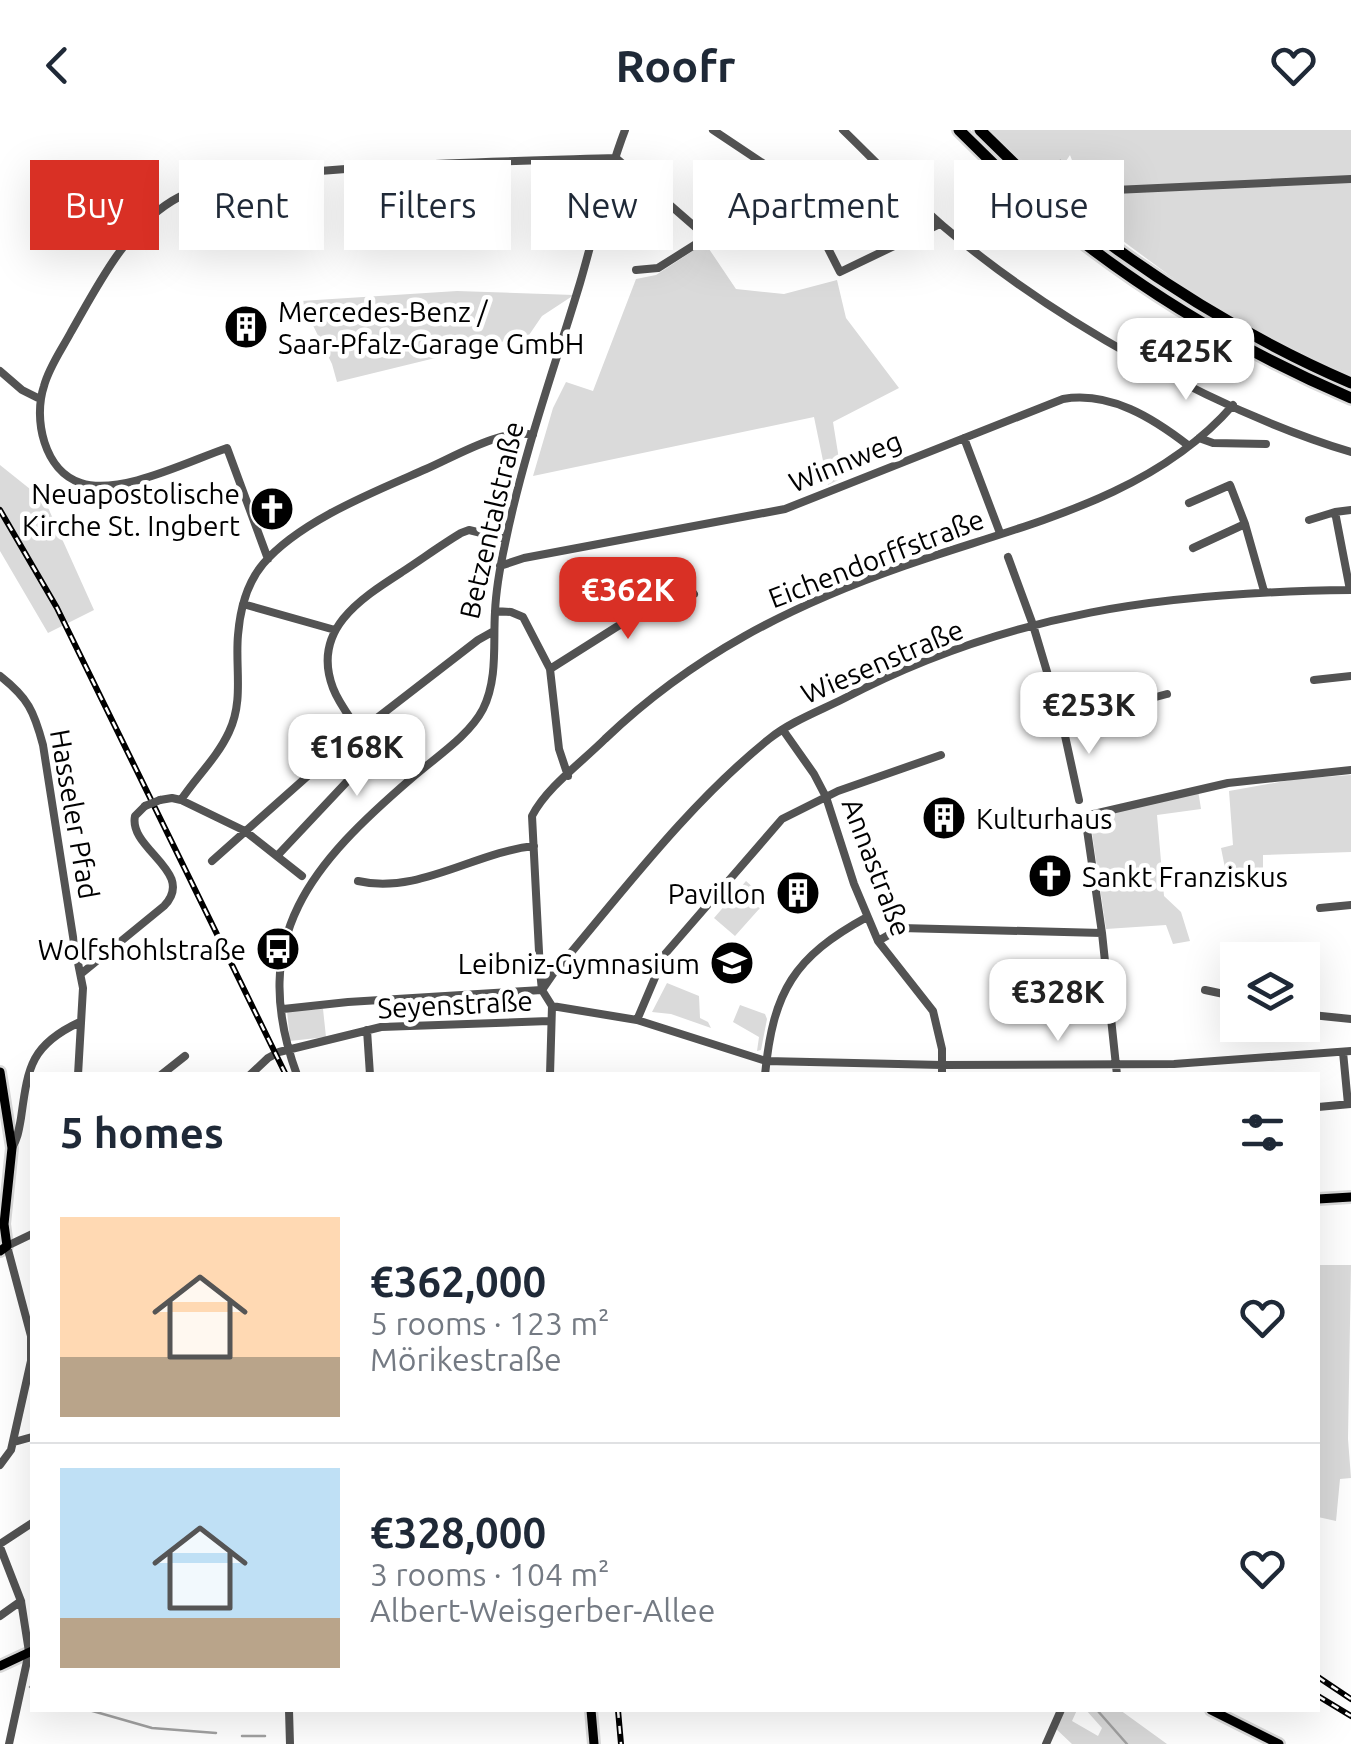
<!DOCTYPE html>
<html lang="en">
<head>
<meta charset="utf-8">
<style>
	:root { --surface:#fff; --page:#f6f6f7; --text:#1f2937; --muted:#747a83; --line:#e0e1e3; --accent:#d93025 }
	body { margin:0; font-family:Ubuntu,sans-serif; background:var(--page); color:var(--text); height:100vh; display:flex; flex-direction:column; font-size:38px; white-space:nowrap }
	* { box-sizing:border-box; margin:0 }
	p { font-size:32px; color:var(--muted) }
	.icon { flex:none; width:55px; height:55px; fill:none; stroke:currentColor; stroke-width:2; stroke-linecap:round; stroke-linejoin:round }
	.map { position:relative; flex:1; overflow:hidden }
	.panel { position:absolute; left:30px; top:942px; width:1290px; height:640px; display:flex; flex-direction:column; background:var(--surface); border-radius:0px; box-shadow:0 10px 40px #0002 }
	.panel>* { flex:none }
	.banner { position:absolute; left:30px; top:30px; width:1292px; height:90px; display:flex; gap:20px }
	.fabs { position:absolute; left:1220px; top:812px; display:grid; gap:20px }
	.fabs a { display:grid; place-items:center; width:100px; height:100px; border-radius:0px; background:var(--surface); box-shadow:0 10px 40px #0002; font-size:50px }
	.price { position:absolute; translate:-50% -85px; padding:0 22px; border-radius:20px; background:#fff; color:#222; font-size:32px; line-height:65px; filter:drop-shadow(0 2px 5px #0008) }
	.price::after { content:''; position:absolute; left:50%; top:60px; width:30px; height:22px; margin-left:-15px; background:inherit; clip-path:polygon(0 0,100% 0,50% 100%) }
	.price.on { background:var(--accent); color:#fff }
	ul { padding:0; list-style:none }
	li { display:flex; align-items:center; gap:30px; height:250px; padding:0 30px }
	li+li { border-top:2px solid var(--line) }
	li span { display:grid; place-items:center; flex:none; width:280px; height:200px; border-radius:0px; color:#555 }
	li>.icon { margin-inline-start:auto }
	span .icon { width:120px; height:120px; fill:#fffc; stroke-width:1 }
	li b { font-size:42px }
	h2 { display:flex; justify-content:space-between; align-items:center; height:120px; padding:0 30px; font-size:42px }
	.chip { padding:0 35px; border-radius:0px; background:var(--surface); box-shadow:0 10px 40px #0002; font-size:35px; line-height:90px }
	.chip.on { background:var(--accent); color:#fff }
	header { display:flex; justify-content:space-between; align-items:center; height:130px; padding:0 30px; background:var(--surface); font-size:45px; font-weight:700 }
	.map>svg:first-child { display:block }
	.green { fill:#dadada }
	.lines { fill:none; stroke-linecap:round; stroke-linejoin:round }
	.stream { stroke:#a1a1a1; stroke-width:2.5 }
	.major-casing { stroke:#dbdbdb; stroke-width:14 }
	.highway-casing { stroke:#dbdbdb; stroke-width:16 }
	.minor { stroke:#535353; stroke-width:8 }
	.major { stroke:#000; stroke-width:9 }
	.highway { stroke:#000; stroke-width:11 }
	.rail-casing { stroke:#000; stroke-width:6 }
	.rail { stroke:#fff; stroke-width:2.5; stroke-dasharray:8; stroke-linecap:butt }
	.highway-bridge-casing { stroke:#dbdbdb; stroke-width:16; stroke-linecap:butt }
	.minor-bridge { stroke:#535353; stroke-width:8 }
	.highway-bridge { stroke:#000; stroke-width:11 }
	.labels { text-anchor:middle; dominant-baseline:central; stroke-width:9; stroke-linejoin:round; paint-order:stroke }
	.poi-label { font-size:28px; fill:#000; stroke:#fff; text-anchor:end }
	.street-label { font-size:28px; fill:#000; stroke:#fff }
</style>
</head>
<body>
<header><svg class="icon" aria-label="back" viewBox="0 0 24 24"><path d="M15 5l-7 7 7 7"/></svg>Roofr<svg class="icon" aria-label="heart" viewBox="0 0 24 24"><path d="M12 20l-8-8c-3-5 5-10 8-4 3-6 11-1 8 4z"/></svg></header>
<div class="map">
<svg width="1351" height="1614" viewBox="0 0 1351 1614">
	<rect width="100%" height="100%" fill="#fff"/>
	<path class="green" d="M991,0H1351V250L1270,212L1185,157L1065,68L1081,54L1070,25L1060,40L1071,59L1053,61Z
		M705,113L736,159L784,164L837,150L846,188L899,258L833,292L842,348L828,355L814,287L533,346L553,278L566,252L593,261L636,149L656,145Z
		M457,161L574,165L542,186L529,205L337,252L332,234L301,171Z
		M0,335L45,371L94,480L48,503L0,421Z
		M1351,645V722L1263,725V750L1228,753L1221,718L1233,715L1229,661L1296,649Z
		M1198,660L1201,679L1157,685L1164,766L1181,782L1190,811L1173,814L1166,795L1106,799L1090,689Z
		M746,751L767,770L735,806L714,788Z
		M667,853L699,866L700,888L708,892L711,898L671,884L652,882Z
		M740,875L765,884L767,889L761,920L757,921L759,907L733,892Z
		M323,879L326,907L290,911L287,881Z
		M1318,1135H1351L1348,1309L1351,1348L1340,1349L1336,1391L1318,1387Z
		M1061,1580H1077L1072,1591L1098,1606L1102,1598L1086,1580H1120L1167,1614H1072L1053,1596Z"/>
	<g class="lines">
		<path class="stream" d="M30,1557L32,1558
			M89,1580L152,1598L216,1603
			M1097,1580L1127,1614
			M242,1606H265"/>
		<defs>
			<path id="major" d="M0,942L12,1018L4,1094L7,1116L0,1121
				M1318,1069L1351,1067
				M0,1536L32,1521
				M591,1580L594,1614
				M1211,1580L1279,1614"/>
			<path id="highway" d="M959,0L1017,57
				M980,0L1030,49
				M1063,79C1153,149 1246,208 1351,253
				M1045,82C1139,160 1239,220 1351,268"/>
		</defs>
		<use href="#major" class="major-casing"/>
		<use href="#highway" class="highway-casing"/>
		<path class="minor" d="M713,0L776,42L802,67L840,142L940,94
			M843,0C876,32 908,66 943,96C1051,188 1215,281 1351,322
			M616,28L709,109
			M1060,34L1071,62
			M959,109L978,92L997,85L1071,62L1351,49
			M636,140L658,138L791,54
			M0,241L22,260L40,269
			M964,308L1000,403
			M1199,308L1213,313L1266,314
			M1189,373L1230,355L1245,394
			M1335,382L1351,380
			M1309,390L1335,382L1350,460
			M1193,418L1245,394L1264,461
			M1008,427L1033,495L1062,592L1167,564
			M268,429L227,318C189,331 120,366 81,353C44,341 33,289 44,256C49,237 62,219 71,202C98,155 125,100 172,71C215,44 271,45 320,41C418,33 517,31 616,28
			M500,436L524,428L785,379L1063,269C1110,261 1153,288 1189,316
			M243,474L335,500
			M495,481L511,482L523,487L550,539L559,619L568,646
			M550,539L618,496L694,464
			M0,546C28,568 34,581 43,615L74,813L83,858L78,945
			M1314,550L1351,546
			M1062,592L1079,670
			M783,600L814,644L826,667L854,754L878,811L933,881L942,919V945
			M160,670L172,668L181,670L245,701L302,746
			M181,670C196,647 217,628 229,602C244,571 235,537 238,505C240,480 247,453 263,434C299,391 376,361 426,339C454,327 504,297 533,305
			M277,726L372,625C364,602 342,582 333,558C311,500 360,469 402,442C422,429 441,415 461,403L469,400L506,409
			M212,731L346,612L478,510L494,501
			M358,751C418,765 475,722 534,716
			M1320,778L1351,775
			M878,811L901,798L1102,803
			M82,843L164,776C197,742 128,719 135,686L145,676
			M542,860L553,844C621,764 687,675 769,609C790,592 819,581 843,569C1008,482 1168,462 1351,460
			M1205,860L1238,867
			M552,876L542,860L540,841L532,686C547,657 582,632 605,609C693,525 790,476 904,436C1017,396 1151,370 1233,275
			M552,876L637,890L766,931L942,935L1174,934L1351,921
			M283,879L348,872L542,860
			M1302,884L1351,889
			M637,890L665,824L782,689L838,661L941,625
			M367,900L370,945
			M1343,922L1348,974
			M161,945L185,926
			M250,945L268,928L279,922L381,897L549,891
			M297,945C246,806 313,733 413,647C436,627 469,606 483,579C498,549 493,513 495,482C496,459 500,437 505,414C523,325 554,239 580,153C595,102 606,49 625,0
			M550,945L552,876
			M765,945C773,861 794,827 867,787
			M1117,945L1102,803L1085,686L1228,653L1351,640
			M1318,977L1351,974
			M12,1018C18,1008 19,999 21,988C28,938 30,915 80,892
			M14,1312L32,1307
			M0,1335L11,1320L31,1231V1206L7,1116L32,1104
			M0,1414L32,1393
			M0,1417L21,1471L29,1522L9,1614
			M0,1486L21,1471
			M289,1580L290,1614
			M1046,1614L1061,1580"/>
		<use href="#major" class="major"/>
		<use href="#highway" class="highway"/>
		<defs>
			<path id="rail" d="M0,380L57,478L286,945
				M1318,1547L1351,1569
				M1318,1566L1351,1586
				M618,1580L621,1614"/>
		</defs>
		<use href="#rail" class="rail-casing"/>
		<use href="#rail" class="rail"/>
		<defs>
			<path id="highway-bridge" d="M1030,49L1063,79
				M1017,57L1045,82"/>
		</defs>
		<use href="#highway-bridge" class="highway-bridge-casing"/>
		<path class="minor-bridge" d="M145,676L160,670"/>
		<use href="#highway-bridge" class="highway-bridge"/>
	</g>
	<defs>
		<symbol id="building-disc" viewBox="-11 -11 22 22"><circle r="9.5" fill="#000" stroke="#fff"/><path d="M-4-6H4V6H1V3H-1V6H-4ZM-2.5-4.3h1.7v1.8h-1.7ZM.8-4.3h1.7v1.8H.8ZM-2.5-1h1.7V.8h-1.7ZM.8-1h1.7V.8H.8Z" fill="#fff"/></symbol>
		<symbol id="church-disc" viewBox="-11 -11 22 22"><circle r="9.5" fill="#000" stroke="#fff"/><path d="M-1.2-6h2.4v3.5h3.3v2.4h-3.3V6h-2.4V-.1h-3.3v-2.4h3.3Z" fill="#fff"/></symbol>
		<symbol id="bus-disc" viewBox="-11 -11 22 22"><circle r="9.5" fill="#000" stroke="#fff"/><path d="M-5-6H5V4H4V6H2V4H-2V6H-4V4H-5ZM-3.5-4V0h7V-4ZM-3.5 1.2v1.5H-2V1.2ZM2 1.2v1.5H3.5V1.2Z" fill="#fff"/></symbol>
		<symbol id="school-disc" viewBox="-11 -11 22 22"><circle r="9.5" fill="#000" stroke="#fff"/><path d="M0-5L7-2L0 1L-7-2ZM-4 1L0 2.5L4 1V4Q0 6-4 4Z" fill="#fff"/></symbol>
	</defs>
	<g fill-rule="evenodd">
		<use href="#building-disc" x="221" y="172" width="50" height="50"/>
		<use href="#church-disc" x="247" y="354" width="50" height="50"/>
		<use href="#building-disc" x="919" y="663" width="50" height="50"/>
		<use href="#church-disc" x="1025" y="721" width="50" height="50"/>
		<use href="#building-disc" x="773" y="738" width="50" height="50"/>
		<use href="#bus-disc" x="253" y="794" width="50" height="50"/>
		<use href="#school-disc" x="707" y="808" width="50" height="50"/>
	</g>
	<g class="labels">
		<g class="poi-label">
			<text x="278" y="181" text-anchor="start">Mercedes-Benz /<tspan x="278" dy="32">Saar-Pfalz-Garage GmbH</tspan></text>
			<text x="240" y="363">Neuapostolische<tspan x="240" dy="32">Kirche St. Ingbert</tspan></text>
			<text x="976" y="688" text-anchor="start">Kulturhaus</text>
			<text x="1082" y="746" text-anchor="start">Sankt Franziskus</text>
			<text x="766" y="763">Pavillon</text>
			<text x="246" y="819">Wolfshohlstraße</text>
			<text x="700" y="833">Leibniz-Gymnasium</text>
		</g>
		<g class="street-label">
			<text transform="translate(845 331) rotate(-22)">Winnweg</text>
			<text transform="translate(491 390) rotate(-77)">Betzentalstraße</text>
			<text transform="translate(876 428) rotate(-21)">Eichendorffstraße</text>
			<text transform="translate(882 531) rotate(-23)">Wiesenstraße</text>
			<text transform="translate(75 684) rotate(80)">Hasseler Pfad</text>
			<text transform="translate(877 737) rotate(69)">Annastraße</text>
			<text transform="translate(455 874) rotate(-3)">Seyenstraße</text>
		</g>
	</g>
</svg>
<div class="fabs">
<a><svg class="icon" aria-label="layers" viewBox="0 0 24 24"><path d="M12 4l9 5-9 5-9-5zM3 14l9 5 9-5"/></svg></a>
</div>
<b class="price" style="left:1186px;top:273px">€425K</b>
<b class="price on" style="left:628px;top:512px">€362K</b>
<b class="price" style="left:1089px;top:627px">€253K</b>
<b class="price" style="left:357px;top:669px">€168K</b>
<b class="price" style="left:1058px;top:914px">€328K</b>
<div class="banner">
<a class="chip on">Buy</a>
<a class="chip">Rent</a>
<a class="chip">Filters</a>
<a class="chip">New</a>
<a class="chip">Apartment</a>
<a class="chip">House</a>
</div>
<section class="panel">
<h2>5 homes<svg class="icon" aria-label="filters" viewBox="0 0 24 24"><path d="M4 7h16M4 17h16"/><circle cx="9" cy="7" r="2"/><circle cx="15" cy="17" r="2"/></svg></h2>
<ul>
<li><span style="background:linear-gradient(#ffd9b3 70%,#b9a48a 0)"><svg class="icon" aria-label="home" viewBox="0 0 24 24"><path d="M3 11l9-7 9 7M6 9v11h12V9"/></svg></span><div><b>€362,000</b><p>5 rooms · 123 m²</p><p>Mörikestraße</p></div><svg class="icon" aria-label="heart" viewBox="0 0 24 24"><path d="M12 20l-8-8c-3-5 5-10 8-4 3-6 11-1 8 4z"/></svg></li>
<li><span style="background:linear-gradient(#bfe0f5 75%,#b9a48a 0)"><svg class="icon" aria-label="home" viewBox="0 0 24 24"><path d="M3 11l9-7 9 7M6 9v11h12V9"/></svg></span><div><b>€328,000</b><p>3 rooms · 104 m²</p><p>Albert-Weisgerber-Allee</p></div><svg class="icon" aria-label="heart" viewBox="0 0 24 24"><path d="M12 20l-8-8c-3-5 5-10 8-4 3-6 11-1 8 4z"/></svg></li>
</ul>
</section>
</div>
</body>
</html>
